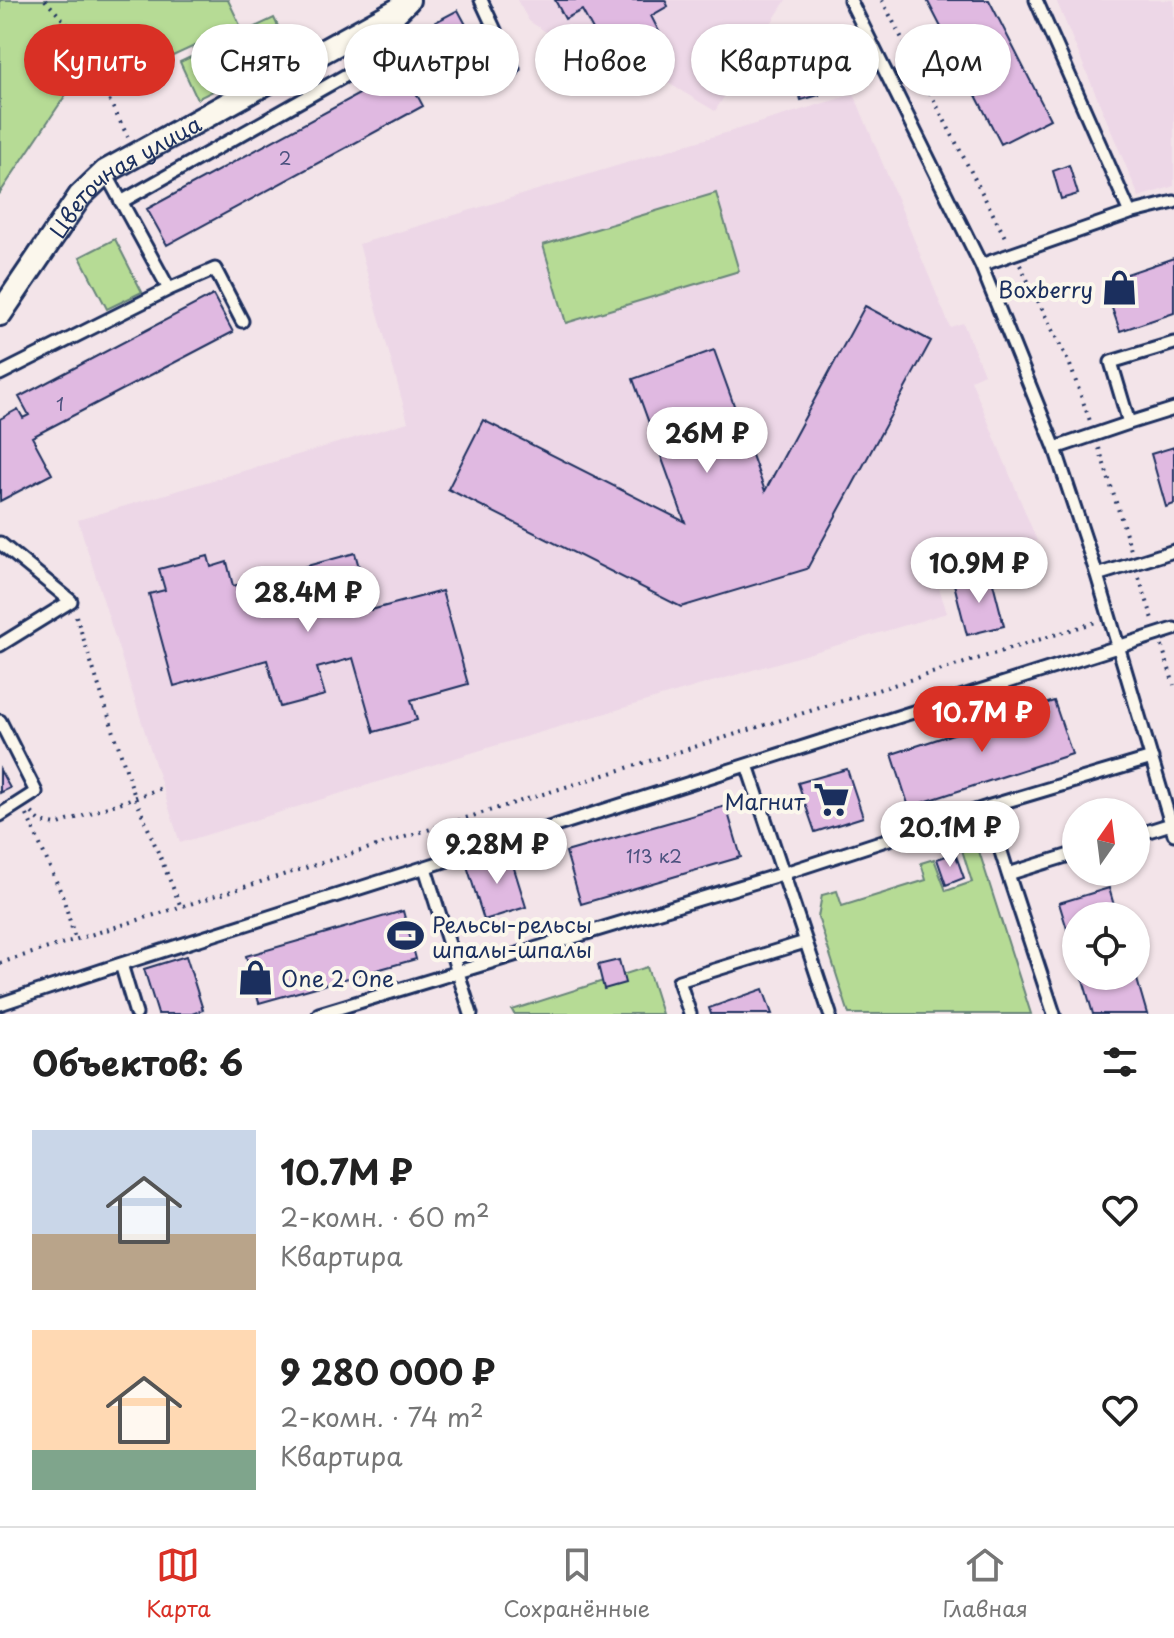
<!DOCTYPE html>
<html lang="ru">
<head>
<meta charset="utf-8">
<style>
	:root { --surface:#fff; --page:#f2f2f2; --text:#222; --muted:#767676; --line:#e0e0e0; --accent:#d93025 }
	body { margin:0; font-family:"Playpen Sans",sans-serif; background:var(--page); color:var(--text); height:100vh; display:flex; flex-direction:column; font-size:30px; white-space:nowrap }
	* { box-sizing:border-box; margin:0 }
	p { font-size:26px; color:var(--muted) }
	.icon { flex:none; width:44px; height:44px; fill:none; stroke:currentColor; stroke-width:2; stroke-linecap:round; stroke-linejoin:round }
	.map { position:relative; height:1014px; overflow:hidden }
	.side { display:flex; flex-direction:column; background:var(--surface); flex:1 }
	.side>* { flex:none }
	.hud { position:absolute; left:24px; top:24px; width:1126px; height:72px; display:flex; gap:16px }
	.needle { width:52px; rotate:14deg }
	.fabs { position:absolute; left:1062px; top:798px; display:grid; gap:16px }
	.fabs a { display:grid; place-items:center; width:88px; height:88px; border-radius:50%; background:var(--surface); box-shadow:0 2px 6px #0004; font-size:40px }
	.price { position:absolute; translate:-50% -68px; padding:0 18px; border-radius:28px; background:#fff; color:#222; font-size:26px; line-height:52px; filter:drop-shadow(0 2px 4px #0008) }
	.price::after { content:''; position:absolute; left:50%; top:48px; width:24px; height:18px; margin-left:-12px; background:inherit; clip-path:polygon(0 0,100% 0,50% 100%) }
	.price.active { background:var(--accent); color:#fff }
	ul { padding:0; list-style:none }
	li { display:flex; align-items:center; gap:24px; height:200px; padding:0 32px }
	li span { display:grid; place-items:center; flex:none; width:224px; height:160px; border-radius:0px; color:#555 }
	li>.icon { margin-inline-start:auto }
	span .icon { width:96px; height:96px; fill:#fffc; stroke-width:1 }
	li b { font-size:34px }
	h2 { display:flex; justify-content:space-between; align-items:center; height:96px; padding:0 32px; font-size:34px }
	.tag { padding:0 28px; border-radius:36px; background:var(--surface); box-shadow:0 2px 6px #0004; font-size:28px; line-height:72px }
	.tag.active { background:var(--accent); color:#fff }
	.tab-bar { display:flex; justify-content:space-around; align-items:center; height:112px; border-top:2px solid var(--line); background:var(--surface); font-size:22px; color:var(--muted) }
	.tab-bar a { display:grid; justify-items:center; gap:4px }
	.tab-bar .active { color:var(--accent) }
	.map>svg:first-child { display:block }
	.built { fill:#edd7e7 }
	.green { fill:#b6db95; stroke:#68857a; stroke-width:2 }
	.building { fill:#e0b9e1; stroke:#1b2f5e; stroke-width:2 }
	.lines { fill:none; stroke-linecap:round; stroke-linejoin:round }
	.service-casing { stroke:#1b2f5e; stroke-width:17 }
	.minor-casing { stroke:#1b2f5e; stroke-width:28 }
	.path { stroke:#1b2f5e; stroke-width:4; stroke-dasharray:2 6; stroke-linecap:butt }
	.service { stroke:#fbf7ec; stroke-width:11 }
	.minor { stroke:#fbf7ec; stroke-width:22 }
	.labels { text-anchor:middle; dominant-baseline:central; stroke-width:8; stroke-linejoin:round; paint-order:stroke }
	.number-label { font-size:18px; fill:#4c527f }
	.street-label { font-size:22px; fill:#1b2f5e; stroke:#fbf7ec }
	.poi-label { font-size:22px; fill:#1b2f5e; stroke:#fbf7ec; text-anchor:end }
</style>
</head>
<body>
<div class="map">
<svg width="1174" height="1014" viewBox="0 0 1174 1014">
	<rect width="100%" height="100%" fill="#f3e4e9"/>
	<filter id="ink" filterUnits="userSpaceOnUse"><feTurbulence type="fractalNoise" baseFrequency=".0125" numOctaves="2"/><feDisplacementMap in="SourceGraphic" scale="16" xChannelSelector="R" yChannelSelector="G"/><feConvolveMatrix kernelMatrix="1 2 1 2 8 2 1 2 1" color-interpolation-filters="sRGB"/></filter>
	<g filter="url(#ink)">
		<path class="built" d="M517,0H786L715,111L648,71L621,80L529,21Z
			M1056,0H1174V186L1139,197Z
			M854,94L950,327L963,323L984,374L971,380L1037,541L933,569L947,613L494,746L180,843L78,520L408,422L359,244Z"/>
		<path class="green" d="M0,0H228L240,25L108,86L94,59L69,90L0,193Z
			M274,18L291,53L197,99L180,62Z
			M716,193L739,271L566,323L543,245Z
			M115,239L142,292L107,309L80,257Z
			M977,845L1031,1014H849L818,917L822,895L837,891L842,906L926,880L921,863L934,859L946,891L972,882L962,850Z
			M647,967L662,1014H514L512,1010Z"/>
		<path class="building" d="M555,0H665L668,6L651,16L666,45L634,62L618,34L600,43L582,10L565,19Z
			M927,0H989L1050,119L1001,144Z
			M458,10L484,58L417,95L423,106L167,245L147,209L409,67L396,43Z
			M810,64L819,95L801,100L792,69Z
			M1069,165L1078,194L1061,199L1053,171Z
			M1174,258V313L1120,331L1103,282Z
			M213,295L233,332L32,437L52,474L0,501V419L18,409L23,418L29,415L19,397Z
			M865,306L931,341L807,569L681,607L448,489L483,420L685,522L633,379L714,350L765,491Z
			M1174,447V504L1166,507L1151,454Z
			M355,553L371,610L442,591L468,684L411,700L417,720L374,732L353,658L317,668L325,695L280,707L267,660L174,686L149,594L165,590L159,569L208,556L211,567L227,562L233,586Z
			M991,575L1004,626L967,635L954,584Z
			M1054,701L1072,754L909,807L892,754Z
			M847,769L863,817L815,832L798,783Z
			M0,770L10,788L0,793Z
			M726,806L741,857L581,904L566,852Z
			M509,852L526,907L484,920L467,866Z
			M955,853L964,878L946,885L937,859Z
			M1109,888L1117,916H1076V958L1059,903Z
			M403,911L416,959L259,1003L246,956Z
			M186,956L203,1010L192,1014H158L144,969Z
			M619,960L625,983L604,989L598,965Z
			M1082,976H1136L1147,1014H1093Z
			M763,989L772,1014H711L709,1008Z"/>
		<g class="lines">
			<defs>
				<path id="service" d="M481,0L513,69
					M850,0L981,265L1055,448L1097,575L1174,551
					M1036,0L1130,213
					M121,202L382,55L398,27V10
					M981,265L1130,213L1174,202
					M169,289L215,269L242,321
					M0,374L169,289L105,172
					M1129,423L1174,409
					M1055,448L1129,423L1111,362L1174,343
					M0,543L71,601L0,645
					M1097,575L1174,834
					M0,721L36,792L0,815
					M747,765L830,1014
					M987,807L1008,874
					M1136,835L1174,823
					M425,868L471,1014
					M0,1004L121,964
					M136,1014L121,964L1174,629
					M319,1014L782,874L987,807L1152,758
					M690,1014L679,981L805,942
					M1054,1014L1008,874L1076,853"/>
				<g id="minor">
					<path id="s1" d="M0,314L80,196L105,172L398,10L408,0"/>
				</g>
			</defs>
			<use href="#service" class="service-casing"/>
			<use href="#minor" class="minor-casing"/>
			<path class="path" d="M45,0L75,33L128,137
				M882,0L1006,239
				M1020,265L1070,365L1090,421
				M1099,448L1131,550
				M1139,578L1153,619
				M76,616L135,797L181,907
				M1162,646L1174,685
				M32,813L41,822L56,825L162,788
				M27,815L63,897L75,939
				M0,963L1096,622"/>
			<use href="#service" class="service"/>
			<use href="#minor" class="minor"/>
		</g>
	</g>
	<defs>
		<symbol id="shop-bare" viewBox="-9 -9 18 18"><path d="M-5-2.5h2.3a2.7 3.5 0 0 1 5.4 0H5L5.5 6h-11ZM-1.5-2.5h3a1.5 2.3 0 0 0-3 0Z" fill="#1b2f5e" stroke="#fbf7ec" stroke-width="2.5" paint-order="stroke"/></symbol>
		<symbol id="supermarket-bare" viewBox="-9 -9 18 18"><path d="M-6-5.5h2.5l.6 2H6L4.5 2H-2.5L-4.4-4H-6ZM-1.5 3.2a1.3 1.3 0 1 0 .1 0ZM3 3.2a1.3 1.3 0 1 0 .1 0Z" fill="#1b2f5e" stroke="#fbf7ec" stroke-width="2.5" paint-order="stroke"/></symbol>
		<symbol id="stadium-bare" viewBox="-9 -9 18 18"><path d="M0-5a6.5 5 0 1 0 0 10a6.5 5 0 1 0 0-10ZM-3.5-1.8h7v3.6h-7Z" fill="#1b2f5e" stroke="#fbf7ec" stroke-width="2.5" paint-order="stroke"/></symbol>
	</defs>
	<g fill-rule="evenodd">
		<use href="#shop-bare" x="1094" y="262" width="51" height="51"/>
		<use href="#supermarket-bare" x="806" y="774" width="51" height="51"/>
		<use href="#stadium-bare" x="380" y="910" width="51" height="51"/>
		<use href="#shop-bare" x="230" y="952" width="51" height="51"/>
	</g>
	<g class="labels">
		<g class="number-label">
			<text x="285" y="157">2</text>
			<text x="60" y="403">1</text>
			<text x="654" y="855">113 к2</text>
		</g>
		<g class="street-label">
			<text stroke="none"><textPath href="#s1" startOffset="190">Цветочная улица</textPath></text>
		</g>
		<g class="poi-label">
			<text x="1093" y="288">Boxberry</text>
			<text x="805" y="800">Магнит</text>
			<text x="432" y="923" text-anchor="start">Рельсы-рельсы<tspan x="432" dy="25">шпалы-шпалы</tspan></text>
			<text x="281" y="977" text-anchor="start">One 2 One</text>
		</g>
	</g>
</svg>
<div class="fabs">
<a><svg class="needle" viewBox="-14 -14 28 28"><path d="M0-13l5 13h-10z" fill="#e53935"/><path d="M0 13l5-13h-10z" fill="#767676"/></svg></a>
<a><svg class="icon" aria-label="locate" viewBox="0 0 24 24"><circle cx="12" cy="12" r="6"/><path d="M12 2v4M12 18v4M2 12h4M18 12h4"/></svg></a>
</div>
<b class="price" style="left:707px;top:475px">26M ₽</b>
<b class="price" style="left:979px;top:605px">10.9M ₽</b>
<b class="price" style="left:308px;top:634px">28.4M ₽</b>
<b class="price active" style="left:982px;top:754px">10.7M ₽</b>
<b class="price" style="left:950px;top:869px">20.1M ₽</b>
<b class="price" style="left:497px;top:886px">9.28M ₽</b>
<div class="hud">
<a class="tag active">Купить</a>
<a class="tag">Снять</a>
<a class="tag">Фильтры</a>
<a class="tag">Новое</a>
<a class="tag">Квартира</a>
<a class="tag">Дом</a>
</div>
</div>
<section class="side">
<h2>Объектов: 6<svg class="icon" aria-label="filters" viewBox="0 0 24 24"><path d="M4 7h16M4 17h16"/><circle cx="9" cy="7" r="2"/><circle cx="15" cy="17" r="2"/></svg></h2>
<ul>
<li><span style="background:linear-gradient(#c9d6e8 65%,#b9a48a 0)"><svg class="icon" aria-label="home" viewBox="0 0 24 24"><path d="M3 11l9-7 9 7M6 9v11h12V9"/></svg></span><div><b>10.7M ₽</b><p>2-комн. · 60 m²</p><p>Квартира</p></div><svg class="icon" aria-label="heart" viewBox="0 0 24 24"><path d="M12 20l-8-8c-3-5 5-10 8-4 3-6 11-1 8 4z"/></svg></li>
<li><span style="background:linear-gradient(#ffd9b3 75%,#7fa58c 0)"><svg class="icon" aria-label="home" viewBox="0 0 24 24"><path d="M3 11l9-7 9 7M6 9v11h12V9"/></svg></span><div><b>9 280 000 ₽</b><p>2-комн. · 74 m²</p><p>Квартира</p></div><svg class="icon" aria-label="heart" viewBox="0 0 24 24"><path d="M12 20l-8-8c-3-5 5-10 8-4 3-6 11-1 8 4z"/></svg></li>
</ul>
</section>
<nav class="tab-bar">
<a class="active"><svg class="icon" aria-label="map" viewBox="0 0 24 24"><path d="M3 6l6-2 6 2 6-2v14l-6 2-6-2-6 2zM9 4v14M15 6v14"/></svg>Карта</a>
<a><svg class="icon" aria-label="saved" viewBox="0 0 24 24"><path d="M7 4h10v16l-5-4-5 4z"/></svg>Сохранённые</a>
<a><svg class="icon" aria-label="home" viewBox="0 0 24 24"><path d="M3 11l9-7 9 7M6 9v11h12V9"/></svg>Главная</a>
</nav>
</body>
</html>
